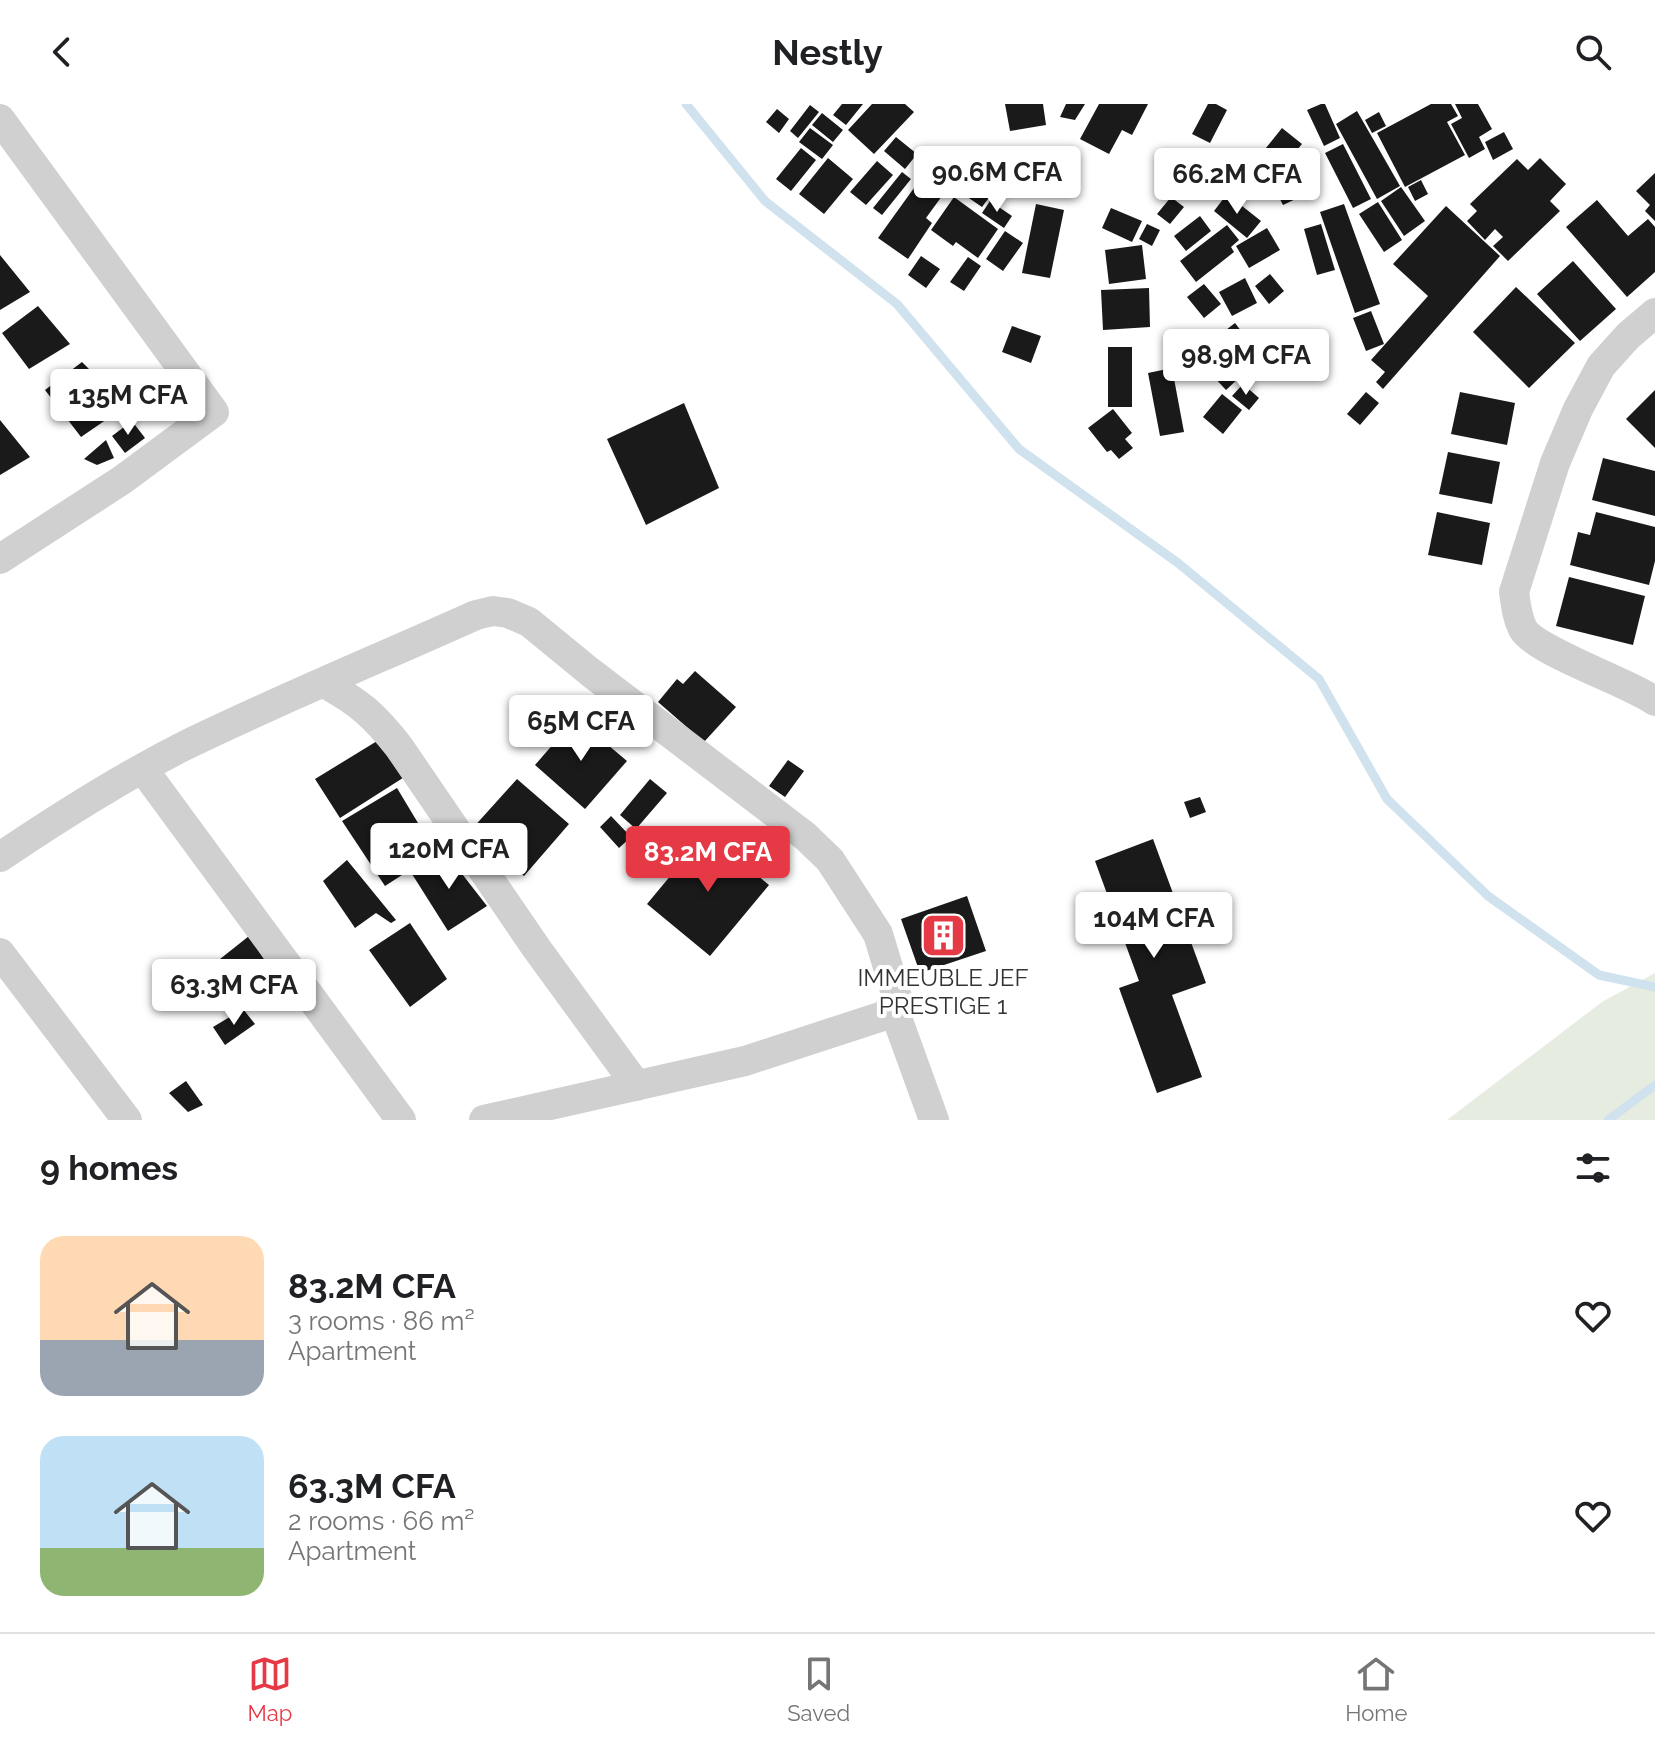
<!DOCTYPE html>
<html lang="en">
<head>
<meta charset="utf-8">
<style>
	:root { --surface:#fff; --page:#f6f6f6; --text:#202124; --muted:#757577; --line:#e0e0e0; --accent:#e63946 }
	body { margin:0; font-family:Raleway,sans-serif; background:var(--page); color:var(--text); height:100vh; display:flex; flex-direction:column; font-size:30px; white-space:nowrap }
	* { box-sizing:border-box; margin:0 }
	p { font-size:26px; color:var(--muted) }
	.icon { flex:none; width:44px; height:44px; fill:none; stroke:currentColor; stroke-width:2; stroke-linecap:round; stroke-linejoin:round }
	.map { position:relative; height:1016px; overflow:hidden }
	.sheet { display:flex; flex-direction:column; background:var(--surface); flex:1 }
	.sheet>* { flex:none }
	.price { position:absolute; translate:-50% -68px; padding:0 18px; border-radius:8px; background:#fff; color:#222; font-size:26px; line-height:52px; filter:drop-shadow(0 2px 4px #0008) }
	.price::after { content:''; position:absolute; left:50%; top:48px; width:24px; height:18px; margin-left:-12px; background:inherit; clip-path:polygon(0 0,100% 0,50% 100%) }
	.price.selected { background:var(--accent); color:#fff }
	ul { padding:0; list-style:none }
	li { display:flex; align-items:center; gap:24px; height:200px; padding:0 40px }
	li span { display:grid; place-items:center; flex:none; width:224px; height:160px; border-radius:24px; color:#555 }
	li>.icon { margin-inline-start:auto }
	span .icon { width:96px; height:96px; fill:#fffc; stroke-width:1 }
	li b { font-size:34px }
	h2 { display:flex; justify-content:space-between; align-items:center; height:96px; padding:0 40px; font-size:34px }
	header { display:flex; justify-content:space-between; align-items:center; height:104px; padding:0 40px; background:var(--surface); font-size:36px; font-weight:700 }
	.tabs { display:flex; justify-content:space-around; align-items:center; height:112px; border-top:2px solid var(--line); background:var(--surface); font-size:22px; color:var(--muted) }
	.tabs a { display:grid; justify-items:center; gap:4px }
	.tabs .selected { color:var(--accent) }
	.map>svg:first-child { display:block }
	.green { fill:#e6ecdf }
	.lines { fill:none; stroke-linecap:round; stroke-linejoin:round }
	.stream { stroke:#cfe2ee; stroke-width:9 }
	.building { fill:#1a1a1a }
	.street { stroke:#d0d0d0; stroke-width:30 }
	.labels { text-anchor:middle; dominant-baseline:central; stroke-width:8; stroke-linejoin:round; paint-order:stroke }
	.poi-label { font-size:24px; fill:#333; stroke:#fff }
</style>
</head>
<body>
<header><svg class="icon" aria-label="back" viewBox="0 0 24 24"><path d="M15 5l-7 7 7 7"/></svg>Nestly<svg class="icon" aria-label="search" viewBox="0 0 24 24"><circle cx="10" cy="10" r="6"/><path d="M15 15l6 6"/></svg></header>
<div class="map">
<svg width="1655" height="1016" viewBox="0 0 1655 1016">
	<rect width="100%" height="100%" fill="#fff"/>
	<path class="green" d="M1655,869V1016H1447L1602,898Z"/>
	<g class="lines">
		<path class="stream" d="M686,0L765,97L897,200L1019,345L1178,459L1319,575L1387,695L1488,792L1599,871L1655,883
			M1608,1016L1655,981"/>
	</g>
	<path class="building" d="M842,0H863L846,21L833,11Z
		M872,0H905L914,8L874,50L848,26Z
		M1005,0H1043L1046,21L1010,27Z
		M1066,0H1085L1075,16L1060,13Z
		M1099,0H1148L1132,31L1122,26L1109,50L1080,35Z
		M1208,0H1216L1227,6L1210,39L1192,30Z
		M1321,0H1325L1340,34L1324,42L1307,6Z
		M1431,0H1451L1458,12L1447,18L1465,51L1405,83L1377,29Z
		M1455,0H1478L1492,25L1479,33L1485,45L1469,54L1451,20L1462,14Z
		M810,1L819,8L798,34L790,27Z
		M777,5L789,15L779,29L766,18Z
		M1357,7L1400,82L1377,95L1336,20Z
		M1379,8L1386,22L1372,29L1365,16Z
		M822,9L843,26L833,38L812,21Z
		M810,24L833,41L822,55L799,38Z
		M1282,24L1302,40L1277,70L1257,55Z
		M1504,28L1513,45L1493,56L1485,38Z
		M896,33L917,50L905,65L884,47Z
		M1343,40L1371,95L1353,104L1325,49Z
		M801,44L816,56L791,87L776,75Z
		M1178,49L1203,65L1192,82L1167,67Z
		M828,54L853,75L824,110L799,90Z
		M1004,54L1022,66L1010,84L992,71Z
		M1540,54L1566,80L1550,97L1560,107L1508,157L1493,142L1503,133L1495,125L1485,136L1467,117L1477,107L1470,100L1517,55L1528,66Z
		M877,57L893,71L866,101L850,88Z
		M942,64L955,73L945,88L931,79Z
		M902,68L911,75L882,111L873,104Z
		M1290,68L1302,92L1283,101L1271,78Z
		M1655,69V117L1645,107L1650,101L1636,87Z
		M979,72L996,84L982,103L960,88L967,78L972,82Z
		M1249,72L1258,79L1249,91L1240,83Z
		M1421,76L1428,90L1415,97L1408,83Z
		M919,77L942,92L926,114L932,119L908,155L878,134Z
		M1401,83L1425,117L1404,132L1381,97Z
		M1227,90L1261,117L1247,134L1214,107Z
		M954,93L998,125L978,154L956,138L953,142L931,126Z
		M1171,93L1184,103L1170,120L1157,110Z
		M1597,96L1628,132L1648,115L1655,123V168L1627,193L1566,123Z
		M990,97L1012,112L1004,124L982,109Z
		M1378,98L1402,136L1384,148L1359,110Z
		M1036,100L1064,106L1050,174L1022,169Z
		M1344,100L1380,200L1355,209L1320,108Z
		M1446,102L1500,152L1383,285L1376,278L1385,268L1371,256L1428,192L1393,160Z
		M1111,104L1142,117L1132,138L1102,124Z
		M1200,112L1211,127L1186,147L1174,132Z
		M1147,120L1160,126L1152,142L1139,135Z
		M1321,120L1335,166L1317,171L1304,125Z
		M1227,121L1239,136L1231,143L1234,148L1196,178L1180,157Z
		M1267,124L1280,146L1249,164L1236,142Z
		M1005,127L1023,139L1003,167L986,155Z
		M1142,141L1146,175L1109,180L1105,146Z
		M0,151L30,188L0,206Z
		M921,152L940,165L926,184L908,171Z
		M968,153L981,162L964,187L950,178Z
		M1573,157L1616,205L1580,237L1537,190Z
		M1270,170L1284,187L1269,200L1255,182Z
		M1245,174L1257,199L1232,212L1219,188Z
		M1204,180L1221,200L1204,214L1187,193Z
		M1516,183L1575,239L1529,284L1473,228Z
		M1149,184L1150,223L1103,226L1101,186Z
		M38,202L70,240L29,265L2,229Z
		M1371,207L1384,240L1366,247L1353,214Z
		M1235,219L1245,232L1224,249L1213,236Z
		M1012,222L1041,232L1031,259L1002,248Z
		M1108,243H1132V303H1108Z
		M1214,243L1241,272L1226,286L1199,257Z
		M82,258L126,302L81,333L45,286Z
		M1172,264L1184,328L1160,332L1148,269Z
		M1243,280L1259,294L1249,306L1232,292Z
		M1655,286V344L1626,315Z
		M1366,288L1379,299L1360,321L1347,310Z
		M1460,288L1515,299L1507,341L1451,330Z
		M1222,290L1242,306L1223,330L1203,313Z
		M684,299L719,384L646,421L607,335Z
		M1113,305L1132,329L1125,335L1133,344L1119,355L1111,346L1107,348L1088,324Z
		M0,316L30,353L0,371Z
		M132,317L145,334L125,349L112,332Z
		M106,336L114,354L97,361L84,355Z
		M1448,348L1500,358L1492,400L1439,390Z
		M1603,354L1655,367V412L1592,396Z
		M1437,408L1490,419L1482,461L1428,451Z
		M1596,408L1655,423V457L1649,481L1570,461L1578,428L1590,431Z
		M1569,473L1645,492L1633,541L1556,522Z
		M695,567L736,603L704,638L658,598L677,575L683,580Z
		M576,614L627,657L585,705L535,661Z
		M382,634L406,672L340,714L315,675Z
		M788,656L804,667L785,693L769,682Z
		M517,675L569,720L524,772L471,726Z
		M650,675L667,689L636,725L620,711Z
		M397,684L436,749L385,782L342,717Z
		M1200,693L1206,708L1190,714L1184,698Z
		M611,712L631,733L619,744L600,723Z
		M706,729L769,781L710,852L647,800Z
		M1153,735L1206,879L1172,891L1202,973L1157,989L1119,884L1139,877L1095,757Z
		M445,748L487,802L448,827L412,770Z
		M347,756L396,816L391,819L376,809L355,824L323,777Z
		M967,792L986,847L920,869L901,815Z
		M410,819L447,875L410,903L369,846Z
		M249,832L268,861L262,864L269,870L283,859L299,884L259,902L258,906L215,859Z
		M243,905L255,920L225,941L213,923Z
		M186,977L203,1001L188,1008L169,989Z"/>
	<g class="lines">
		<path class="street" d="M0,15L214,308L122,376L0,455
			M1655,209L1628,232L1601,262L1578,305L1555,359L1514,488C1516,501 1517,514 1523,525C1535,547 1628,578 1655,597
			M324,579C360,599 374,611 399,643L537,845L637,982
			M143,665L401,1016
			M0,753C58,714 119,675 182,643C278,596 378,555 476,511L493,507L508,509L529,518L590,568L805,732L830,756L878,830L897,893L893,903L883,912L745,957L484,1016
			M0,849L127,1016
			M893,903L934,1016"/>
	</g>
	<defs>
		<symbol id="building-square" viewBox="-11 -11 22 22"><rect x="-9" y="-9" width="18" height="18" rx="4" fill="#e63946" stroke="#fff"/><path d="M-4-6H4V6H1V3H-1V6H-4ZM-2.5-4.3h1.7v1.8h-1.7ZM.8-4.3h1.7v1.8H.8ZM-2.5-1h1.7V.8h-1.7ZM.8-1h1.7V.8H.8Z" fill="#fff"/></symbol>
	</defs>
	<g fill-rule="evenodd">
		<use href="#building-square" x="918" y="806" width="51" height="51"/>
	</g>
	<g class="labels">
		<g class="poi-label">
			<text x="943" y="873">IMMEUBLE JEF<tspan x="943" dy="28">PRESTIGE 1</tspan></text>
		</g>
	</g>
</svg>
<b class="price" style="left:997px;top:110px">90.6M CFA</b>
<b class="price" style="left:1237px;top:112px">66.2M CFA</b>
<b class="price" style="left:1246px;top:293px">98.9M CFA</b>
<b class="price" style="left:128px;top:333px">135M CFA</b>
<b class="price" style="left:581px;top:659px">65M CFA</b>
<b class="price" style="left:449px;top:787px">120M CFA</b>
<b class="price selected" style="left:708px;top:790px">83.2M CFA</b>
<b class="price" style="left:1154px;top:856px">104M CFA</b>
<b class="price" style="left:234px;top:923px">63.3M CFA</b>
</div>
<section class="sheet">
<h2>9 homes<svg class="icon" aria-label="filters" viewBox="0 0 24 24"><path d="M4 7h16M4 17h16"/><circle cx="9" cy="7" r="2"/><circle cx="15" cy="17" r="2"/></svg></h2>
<ul>
<li><span style="background:linear-gradient(#ffd9b3 65%,#9aa5b1 0)"><svg class="icon" aria-label="home" viewBox="0 0 24 24"><path d="M3 11l9-7 9 7M6 9v11h12V9"/></svg></span><div><b>83.2M CFA</b><p>3 rooms · 86 m²</p><p>Apartment</p></div><svg class="icon" aria-label="heart" viewBox="0 0 24 24"><path d="M12 20l-8-8c-3-5 5-10 8-4 3-6 11-1 8 4z"/></svg></li>
<li><span style="background:linear-gradient(#bfe0f5 70%,#8fb573 0)"><svg class="icon" aria-label="home" viewBox="0 0 24 24"><path d="M3 11l9-7 9 7M6 9v11h12V9"/></svg></span><div><b>63.3M CFA</b><p>2 rooms · 66 m²</p><p>Apartment</p></div><svg class="icon" aria-label="heart" viewBox="0 0 24 24"><path d="M12 20l-8-8c-3-5 5-10 8-4 3-6 11-1 8 4z"/></svg></li>
</ul>
</section>
<nav class="tabs">
<a class="selected"><svg class="icon" aria-label="map" viewBox="0 0 24 24"><path d="M3 6l6-2 6 2 6-2v14l-6 2-6-2-6 2zM9 4v14M15 6v14"/></svg>Map</a>
<a><svg class="icon" aria-label="saved" viewBox="0 0 24 24"><path d="M7 4h10v16l-5-4-5 4z"/></svg>Saved</a>
<a><svg class="icon" aria-label="home" viewBox="0 0 24 24"><path d="M3 11l9-7 9 7M6 9v11h12V9"/></svg>Home</a>
</nav>
</body>
</html>
